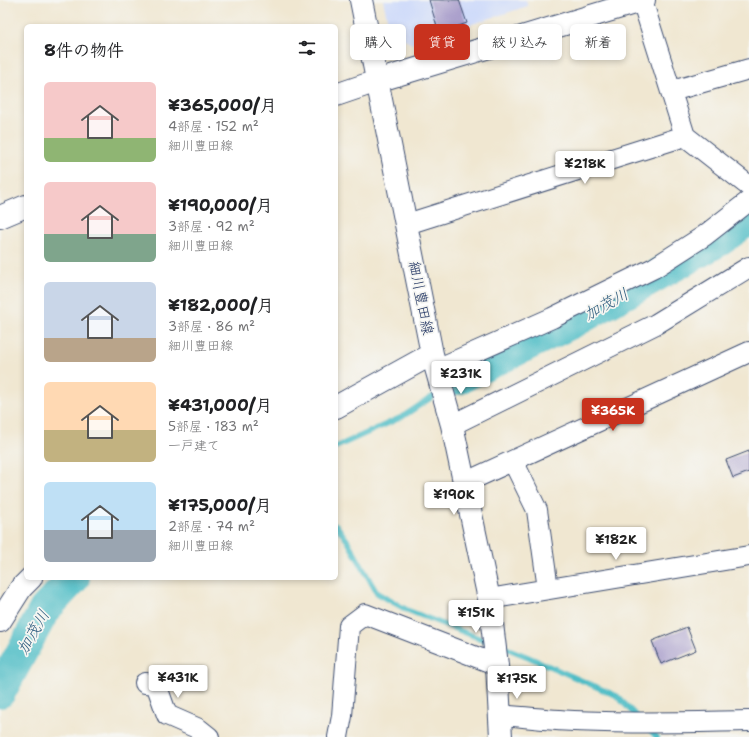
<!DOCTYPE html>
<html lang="ja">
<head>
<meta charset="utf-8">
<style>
	:root { --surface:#fff; --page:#f6f6f6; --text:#202124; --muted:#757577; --accent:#c8321e }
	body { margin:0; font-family:"Shantell Sans","Klee One",sans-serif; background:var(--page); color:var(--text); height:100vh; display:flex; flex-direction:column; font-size:15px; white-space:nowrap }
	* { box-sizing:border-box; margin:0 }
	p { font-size:13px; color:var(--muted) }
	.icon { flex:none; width:22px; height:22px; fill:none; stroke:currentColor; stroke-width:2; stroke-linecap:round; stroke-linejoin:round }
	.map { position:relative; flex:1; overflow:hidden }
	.side { position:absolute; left:24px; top:24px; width:314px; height:556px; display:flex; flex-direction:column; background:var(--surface); border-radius:6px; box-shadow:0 2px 6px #0003 }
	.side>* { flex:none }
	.top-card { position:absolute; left:350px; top:24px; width:339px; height:36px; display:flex; gap:8px }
	.price { position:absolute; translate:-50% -34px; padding:0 9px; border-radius:4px; background:#fff; color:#222; font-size:13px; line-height:26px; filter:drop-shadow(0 1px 2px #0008) }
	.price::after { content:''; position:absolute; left:50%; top:24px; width:12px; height:9px; margin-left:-6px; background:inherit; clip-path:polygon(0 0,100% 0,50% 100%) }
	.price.current { background:var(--accent); color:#fff }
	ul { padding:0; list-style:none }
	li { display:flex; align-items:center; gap:12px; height:100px; padding:0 20px }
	li span { display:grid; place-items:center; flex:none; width:112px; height:80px; border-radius:6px; color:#555 }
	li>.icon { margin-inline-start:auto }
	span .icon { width:48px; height:48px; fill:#fffc; stroke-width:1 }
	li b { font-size:17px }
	h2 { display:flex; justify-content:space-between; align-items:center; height:48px; padding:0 20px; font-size:17px }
	.pill { padding:0 14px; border-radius:6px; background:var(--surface); box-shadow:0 2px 6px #0003; font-size:14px; line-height:36px }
	.pill.current { background:var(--accent); color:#fff }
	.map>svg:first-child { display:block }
	.built { fill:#cedafa }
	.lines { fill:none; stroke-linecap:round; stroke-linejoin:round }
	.stream { stroke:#4fbdc6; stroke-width:5.5 }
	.river { stroke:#4fbdc6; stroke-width:32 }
	.building { fill:#a89dcb }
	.street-casing { stroke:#3b4b6f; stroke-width:22 }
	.secondary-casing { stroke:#3b4b6f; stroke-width:24 }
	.street { stroke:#fff; stroke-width:20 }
	.secondary { stroke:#fff; stroke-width:22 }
	.labels { text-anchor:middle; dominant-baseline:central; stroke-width:3.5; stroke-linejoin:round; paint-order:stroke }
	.street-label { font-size:15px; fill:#1b2f5e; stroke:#f6f6f2 }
	.water-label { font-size:16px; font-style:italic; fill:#2b5a7d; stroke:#f6f6f2 }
</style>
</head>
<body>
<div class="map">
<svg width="749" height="737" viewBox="0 0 749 737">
	<rect width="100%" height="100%" fill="#f6f6f2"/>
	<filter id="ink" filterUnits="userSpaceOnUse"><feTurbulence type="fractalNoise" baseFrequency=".025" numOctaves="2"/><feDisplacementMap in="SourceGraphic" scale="8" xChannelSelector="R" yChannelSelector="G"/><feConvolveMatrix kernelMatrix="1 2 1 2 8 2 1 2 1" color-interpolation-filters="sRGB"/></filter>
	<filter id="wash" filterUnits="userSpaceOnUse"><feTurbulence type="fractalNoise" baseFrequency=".012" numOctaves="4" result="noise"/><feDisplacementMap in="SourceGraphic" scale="16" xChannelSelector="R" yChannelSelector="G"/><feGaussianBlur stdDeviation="0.9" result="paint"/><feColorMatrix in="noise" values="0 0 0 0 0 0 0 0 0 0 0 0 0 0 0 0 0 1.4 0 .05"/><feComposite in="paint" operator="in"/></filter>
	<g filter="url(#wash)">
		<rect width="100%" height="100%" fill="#f0e7d1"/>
		<path class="built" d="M383,0H526L528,6L411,44L389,27Z"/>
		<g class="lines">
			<path class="stream" d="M447,387L458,379
				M336,447L402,417L438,393
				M336,525L347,540L377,593L407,610L489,642
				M501,646L526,656L617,696L637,717
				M647,727L657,737"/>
			<path class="river" d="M458,379L574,322L722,239L749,219
				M0,692L45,609L74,578"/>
		</g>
		<g id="blocks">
			<path class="building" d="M429,0H459L467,23L439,33Z
				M749,451V472L733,478L726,460Z
				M687,627L696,650L661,664L652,641Z"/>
		</g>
	</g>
	<g filter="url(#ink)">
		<use href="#blocks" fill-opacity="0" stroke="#3b4b6f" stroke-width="1"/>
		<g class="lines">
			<defs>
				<path id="street" d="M672,91L749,69
					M685,136L749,186
					M407,224L685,136L642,0
					M437,369L552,318L654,268L704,236L749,201
					M452,425L656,324L749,267
					M513,461L537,510L548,589
					M464,483L749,352
					M489,599L749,556
					M145,683L156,684L167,715L199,729L209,737
					M500,715C525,717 549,720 574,721C632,724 691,722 749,721
					M338,737L342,716L349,626L365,614L497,665"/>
				<path id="secondary" d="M361,0L432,354L452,425L489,599L497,665L501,737
					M336,95L377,81L644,0
					M0,217L26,206
					M336,407L432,354
					M0,621L21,588L31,578"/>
			</defs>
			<use href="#street" class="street-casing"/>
			<use href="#secondary" class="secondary-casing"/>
			<use href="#street" class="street"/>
			<use href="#secondary" class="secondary"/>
		</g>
	</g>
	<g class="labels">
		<g class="street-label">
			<text transform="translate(421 298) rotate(79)">細川豊田線</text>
		</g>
		<g class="water-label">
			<text transform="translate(606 304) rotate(-29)">加茂川</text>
			<text transform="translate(33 632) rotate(-60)">加茂川</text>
		</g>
	</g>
</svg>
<b class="price" style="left:585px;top:185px">¥218K</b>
<b class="price" style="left:461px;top:395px">¥231K</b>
<b class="price current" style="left:613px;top:432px">¥365K</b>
<b class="price" style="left:454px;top:516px">¥190K</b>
<b class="price" style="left:616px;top:561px">¥182K</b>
<b class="price" style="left:476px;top:634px">¥151K</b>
<b class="price" style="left:178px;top:699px">¥431K</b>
<b class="price" style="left:517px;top:700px">¥175K</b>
<div class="top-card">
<a class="pill">購入</a>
<a class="pill current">賃貸</a>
<a class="pill">絞り込み</a>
<a class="pill">新着</a>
</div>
<section class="side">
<h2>8件の物件<svg class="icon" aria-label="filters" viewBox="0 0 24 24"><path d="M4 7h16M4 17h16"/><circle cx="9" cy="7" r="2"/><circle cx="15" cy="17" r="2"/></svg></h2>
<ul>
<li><span style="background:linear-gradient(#f6c9c9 70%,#8fb573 0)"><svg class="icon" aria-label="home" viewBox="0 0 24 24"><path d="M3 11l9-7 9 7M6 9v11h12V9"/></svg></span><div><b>¥365,000/月</b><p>4部屋 · 152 m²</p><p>細川豊田線</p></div></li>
<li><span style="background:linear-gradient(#f6c9c9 65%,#7fa58c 0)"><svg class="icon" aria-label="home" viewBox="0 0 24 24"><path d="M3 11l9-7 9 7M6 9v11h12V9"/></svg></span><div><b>¥190,000/月</b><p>3部屋 · 92 m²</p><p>細川豊田線</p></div></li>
<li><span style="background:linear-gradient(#c9d6e8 70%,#b9a48a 0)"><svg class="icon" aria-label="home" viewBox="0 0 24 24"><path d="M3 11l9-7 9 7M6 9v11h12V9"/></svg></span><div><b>¥182,000/月</b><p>3部屋 · 86 m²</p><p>細川豊田線</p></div></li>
<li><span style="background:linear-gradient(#ffd9b3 60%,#c2b280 0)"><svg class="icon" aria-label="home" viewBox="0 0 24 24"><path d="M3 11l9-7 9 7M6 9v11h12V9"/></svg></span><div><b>¥431,000/月</b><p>5部屋 · 183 m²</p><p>一戸建て</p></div></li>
<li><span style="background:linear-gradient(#bfe0f5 60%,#9aa5b1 0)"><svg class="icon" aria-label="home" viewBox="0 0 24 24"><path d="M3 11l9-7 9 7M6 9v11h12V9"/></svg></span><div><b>¥175,000/月</b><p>2部屋 · 74 m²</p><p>細川豊田線</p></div></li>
</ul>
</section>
</div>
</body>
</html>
